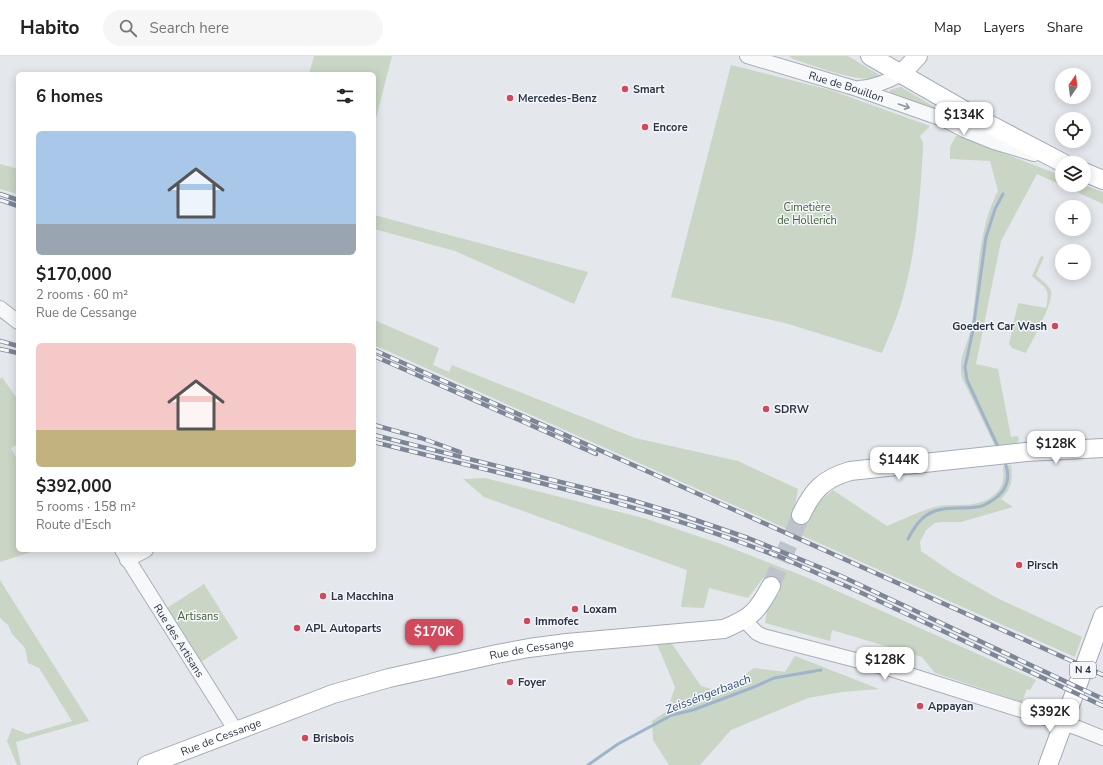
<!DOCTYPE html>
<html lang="en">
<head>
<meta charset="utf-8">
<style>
	:root { --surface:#fff; --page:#f6f6f6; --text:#222; --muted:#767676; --line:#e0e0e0; --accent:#d1495b }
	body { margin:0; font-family:"Nunito Sans",sans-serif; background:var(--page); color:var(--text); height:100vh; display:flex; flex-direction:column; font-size:15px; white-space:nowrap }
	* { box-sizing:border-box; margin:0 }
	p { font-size:13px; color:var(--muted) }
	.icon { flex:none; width:22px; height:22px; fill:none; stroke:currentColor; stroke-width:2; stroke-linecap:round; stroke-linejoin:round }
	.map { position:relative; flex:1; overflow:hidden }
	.drawer { position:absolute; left:16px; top:16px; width:360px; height:480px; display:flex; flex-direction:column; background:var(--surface); border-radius:6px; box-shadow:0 2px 10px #0003 }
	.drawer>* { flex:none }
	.needle { width:26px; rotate:14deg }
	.controls { position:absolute; left:1055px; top:12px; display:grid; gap:8px }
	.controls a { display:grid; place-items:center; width:36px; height:36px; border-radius:50%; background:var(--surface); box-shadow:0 2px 10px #0003; font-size:20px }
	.price { position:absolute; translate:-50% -34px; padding:0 9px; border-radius:8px; background:#fff; color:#222; font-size:13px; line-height:26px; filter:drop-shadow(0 1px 2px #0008) }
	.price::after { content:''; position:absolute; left:50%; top:24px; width:12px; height:9px; margin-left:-6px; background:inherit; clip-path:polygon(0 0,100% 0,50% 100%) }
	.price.on { background:var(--accent); color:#fff }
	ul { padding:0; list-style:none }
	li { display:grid; align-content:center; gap:8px; height:212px; padding:0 20px }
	li span { display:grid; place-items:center; height:124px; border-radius:6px; color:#555 }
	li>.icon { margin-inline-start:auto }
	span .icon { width:72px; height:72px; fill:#fffc; stroke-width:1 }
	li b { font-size:17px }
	h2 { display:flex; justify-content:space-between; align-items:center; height:48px; padding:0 20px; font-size:17px }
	header { display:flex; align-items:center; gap:24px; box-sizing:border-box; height:56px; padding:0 20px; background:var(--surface); border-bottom:1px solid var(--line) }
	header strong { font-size:19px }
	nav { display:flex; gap:22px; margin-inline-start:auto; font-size:14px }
	.search { width:280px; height:36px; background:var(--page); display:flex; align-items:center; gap:10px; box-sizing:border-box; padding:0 14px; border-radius:22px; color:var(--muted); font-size:15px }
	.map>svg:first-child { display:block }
	.green { fill:#c9d6c5 }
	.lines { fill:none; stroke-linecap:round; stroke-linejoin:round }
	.stream { stroke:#9fb4cc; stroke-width:3 }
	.major-tunnel { stroke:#bfc3cb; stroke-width:18; stroke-dasharray:18 9; stroke-linecap:butt }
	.minor-casing { stroke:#a9aeb7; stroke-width:16 }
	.major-casing { stroke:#a3abb8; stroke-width:20 }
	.minor { stroke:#f7f8fa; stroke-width:14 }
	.major { stroke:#fff; stroke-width:18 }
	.rail-casing { stroke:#7d8696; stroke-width:4.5 }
	.rail { stroke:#f4f6f9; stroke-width:3; stroke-dasharray:9; stroke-linecap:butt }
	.oneway { stroke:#9196a0 }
	.poi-dot { fill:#d1495b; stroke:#f4f6f9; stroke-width:1.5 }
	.labels { text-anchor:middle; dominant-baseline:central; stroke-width:3; stroke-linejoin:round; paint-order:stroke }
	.shield { fill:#f4f6f9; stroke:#676e7b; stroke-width:1 }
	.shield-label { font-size:10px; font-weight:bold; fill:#2b3445 }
	.street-label { font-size:11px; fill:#2b3445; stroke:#f4f6f9 }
	.poi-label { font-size:11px; font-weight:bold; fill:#2b3445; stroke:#f4f6f9; text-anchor:start }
	.park-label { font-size:11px; fill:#3f6138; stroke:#f4f6f9 }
	.water-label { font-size:12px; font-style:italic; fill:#34527a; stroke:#f4f6f9 }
</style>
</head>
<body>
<header>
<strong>Habito</strong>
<div class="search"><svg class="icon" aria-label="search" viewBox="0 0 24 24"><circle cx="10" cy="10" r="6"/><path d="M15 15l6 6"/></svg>Search here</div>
<nav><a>Map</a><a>Layers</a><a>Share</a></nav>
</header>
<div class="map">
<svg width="1103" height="709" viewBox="0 0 1103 709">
	<rect width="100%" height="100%" fill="#e4e7ec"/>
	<path class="green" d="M314,0H392L374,70V18H309Z
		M789,0H848L881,20C865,30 812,9 793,3Z
		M731,9L830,34L930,70L920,80L923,87V94C920,141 917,188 905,233C900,255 891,276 882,297L785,267L671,241Z
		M900,31H901L938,53L890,37V34Z
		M956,80H960L1062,120V129H1084L1103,136V148L1037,118L1001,185L976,308L998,313L1011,381L1018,380L1019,384L1016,389L996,392L962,322C958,300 967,292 971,272C979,226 976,177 998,135L990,105L950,103V91Z
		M0,108L18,113V138L0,133Z
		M374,159L588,216L574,248L455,195L374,173Z
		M1041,200L1044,201L1036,219C1040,223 1049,229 1051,235C1054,246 1032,285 1026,297L1012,292L1009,288L1018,247L1046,252C1050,231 1047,234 1032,220Z
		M374,264L439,292L433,309L449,316L452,309L635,382L738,405L798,433L794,455L807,462L822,443L833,434L887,470C904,463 921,454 939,450C960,447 978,453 995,438C1004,430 1004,422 1003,410L1011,409C1013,423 1012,433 1001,443L1013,451L961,466H941L935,467L926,474L920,486L921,495L953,517L999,543L1082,581L1075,601L374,289Z
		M2,321L18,344V388L11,392L18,405V494H37L0,506V323Z
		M485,422L647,463L721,488L806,521L1036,624L1030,634L1027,633L1022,646L935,617L922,601L832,574L830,585L765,567L768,548L779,538L781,528L763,522L748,542L709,532L704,552L681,551L687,514L484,441L463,423Z
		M0,524L89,665L16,686L21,709H17L7,685L12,672L27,678L72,665L39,612L28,607L25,592L12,578L8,569L2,564L0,561Z
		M204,528L238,582L201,606L167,552Z
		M657,588H672L701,630L722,636L754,612L785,616L795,600L879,633L842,636L808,642L731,674L700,709H669L653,684L652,665L667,655L675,631Z"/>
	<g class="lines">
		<path class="stream" d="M999,393L967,324L965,311L973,274L986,181L995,153L1003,138
			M908,483C915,470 921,460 935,455C950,450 967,454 982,450C985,449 987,447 990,446C1007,436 1012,422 1004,404
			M588,709L618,688L672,659L693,654L754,631L774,622L821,614"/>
		<path class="major-tunnel" d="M771,530L801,459"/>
		<defs>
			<g id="minor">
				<path id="s1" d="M747,0L854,32L945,64L964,74L994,86L1034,98"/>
				<path d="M859,32C875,31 887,26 901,18"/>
				<path d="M0,252L18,266"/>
				<path id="s2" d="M122,494L236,675"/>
				<path d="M127,504L146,494"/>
				<path d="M744,564L757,577L763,580L894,614L1078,672L1103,682"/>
			</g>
			<g id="major">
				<path d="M870,0L983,65L1063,107"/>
				<path d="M901,18L918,0"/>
				<path d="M1084,116L1103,124"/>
				<path d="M801,459C813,434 823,423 850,415L1026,396L1103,392"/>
				<path id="s3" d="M147,709L333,638L389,622L497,598L529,592L567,587L724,573C752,561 757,556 771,530"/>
				<path d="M1048,709L1103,560"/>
			</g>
		</defs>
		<use href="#minor" class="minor-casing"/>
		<use href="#major" class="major-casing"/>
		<use href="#minor" class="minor"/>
		<use href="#major" class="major"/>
		<defs>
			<path id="rail" d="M0,138L18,144
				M0,144L18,150
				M0,285L18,290
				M0,293L18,297
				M374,294L739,456L1103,619
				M374,300L596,398
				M374,369L421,382L460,396
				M374,379L628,443L681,459L748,482L841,520L1103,643
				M374,386C508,420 646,448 774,499
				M769,496L864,538L1103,650"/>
		</defs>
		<use href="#rail" class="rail-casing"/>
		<use href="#rail" class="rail"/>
	</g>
	<defs><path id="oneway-shaft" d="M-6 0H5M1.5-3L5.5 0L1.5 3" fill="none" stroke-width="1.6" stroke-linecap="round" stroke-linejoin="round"/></defs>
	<use class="oneway" href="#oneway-shaft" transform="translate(904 50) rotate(19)"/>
	<g class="poi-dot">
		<circle cx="625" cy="33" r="4"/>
		<circle cx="510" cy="42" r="4"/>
		<circle cx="645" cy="71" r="4"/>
		<circle cx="1055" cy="270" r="4"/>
		<circle cx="766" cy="353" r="4"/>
		<circle cx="1019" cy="509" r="4"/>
		<circle cx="323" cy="540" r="4"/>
		<circle cx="575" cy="553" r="4"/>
		<circle cx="527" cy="565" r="4"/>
		<circle cx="297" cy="572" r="4"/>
		<circle cx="510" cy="626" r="4"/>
		<circle cx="920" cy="650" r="4"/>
		<circle cx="305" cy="682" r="4"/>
	</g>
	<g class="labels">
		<rect class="shield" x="1070" y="606" width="26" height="16" rx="3"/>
		<g class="shield-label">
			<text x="1083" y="614">N 4</text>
		</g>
		<g class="street-label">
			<text stroke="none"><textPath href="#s1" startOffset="104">Rue de Bouillon</textPath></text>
			<text stroke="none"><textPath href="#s2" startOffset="107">Rue des Artisans</textPath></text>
			<text stroke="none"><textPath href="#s3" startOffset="403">Rue de Cessange</textPath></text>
			<text stroke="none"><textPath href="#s3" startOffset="79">Rue de Cessange</textPath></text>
		</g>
		<g class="poi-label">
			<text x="633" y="33">Smart</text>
			<text x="518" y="42">Mercedes-Benz</text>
			<text x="653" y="71">Encore</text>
			<text x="1047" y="270" text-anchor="end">Goedert Car Wash</text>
			<text x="774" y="353">SDRW</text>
			<text x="1027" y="509">Pirsch</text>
			<text x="331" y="540">La Macchina</text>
			<text x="583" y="553">Loxam</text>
			<text x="535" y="565">Immofec</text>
			<text x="305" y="572">APL Autoparts</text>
			<text x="518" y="626">Foyer</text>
			<text x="928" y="650">Appayan</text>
			<text x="313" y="682">Brisbois</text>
		</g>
		<g class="park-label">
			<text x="807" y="151">Cimetière<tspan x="807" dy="13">de Hollerich</tspan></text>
			<text x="198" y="560">Artisans</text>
		</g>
		<g class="water-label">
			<text transform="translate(708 638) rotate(-21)">Zeisséngerbaach</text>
		</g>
	</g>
</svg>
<div class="controls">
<a><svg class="needle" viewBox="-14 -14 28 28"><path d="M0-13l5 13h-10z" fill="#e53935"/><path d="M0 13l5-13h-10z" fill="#767676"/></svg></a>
<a><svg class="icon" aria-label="locate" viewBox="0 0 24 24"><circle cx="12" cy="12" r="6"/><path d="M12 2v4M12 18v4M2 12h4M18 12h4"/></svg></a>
<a><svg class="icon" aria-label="layers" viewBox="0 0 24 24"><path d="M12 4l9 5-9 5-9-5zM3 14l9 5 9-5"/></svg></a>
<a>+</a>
<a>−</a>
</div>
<b class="price" style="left:964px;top:80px">$134K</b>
<b class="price" style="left:1056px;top:409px">$128K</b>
<b class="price" style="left:899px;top:425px">$144K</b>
<b class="price on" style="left:434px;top:597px">$170K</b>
<b class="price" style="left:885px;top:625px">$128K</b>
<b class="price" style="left:1050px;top:677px">$392K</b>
<section class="drawer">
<h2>6 homes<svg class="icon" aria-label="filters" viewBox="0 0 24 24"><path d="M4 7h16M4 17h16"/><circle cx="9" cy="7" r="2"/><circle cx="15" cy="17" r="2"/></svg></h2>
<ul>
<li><span style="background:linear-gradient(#a9c7e8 75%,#9aa5b1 0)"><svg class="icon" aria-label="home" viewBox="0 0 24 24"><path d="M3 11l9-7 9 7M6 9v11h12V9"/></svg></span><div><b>$170,000</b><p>2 rooms · 60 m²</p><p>Rue de Cessange</p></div></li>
<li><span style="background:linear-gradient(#f6c9c9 70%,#c2b280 0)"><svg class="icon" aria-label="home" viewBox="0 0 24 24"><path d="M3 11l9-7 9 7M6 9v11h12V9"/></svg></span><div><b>$392,000</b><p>5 rooms · 158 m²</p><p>Route d'Esch</p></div></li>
</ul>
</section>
</div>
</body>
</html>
